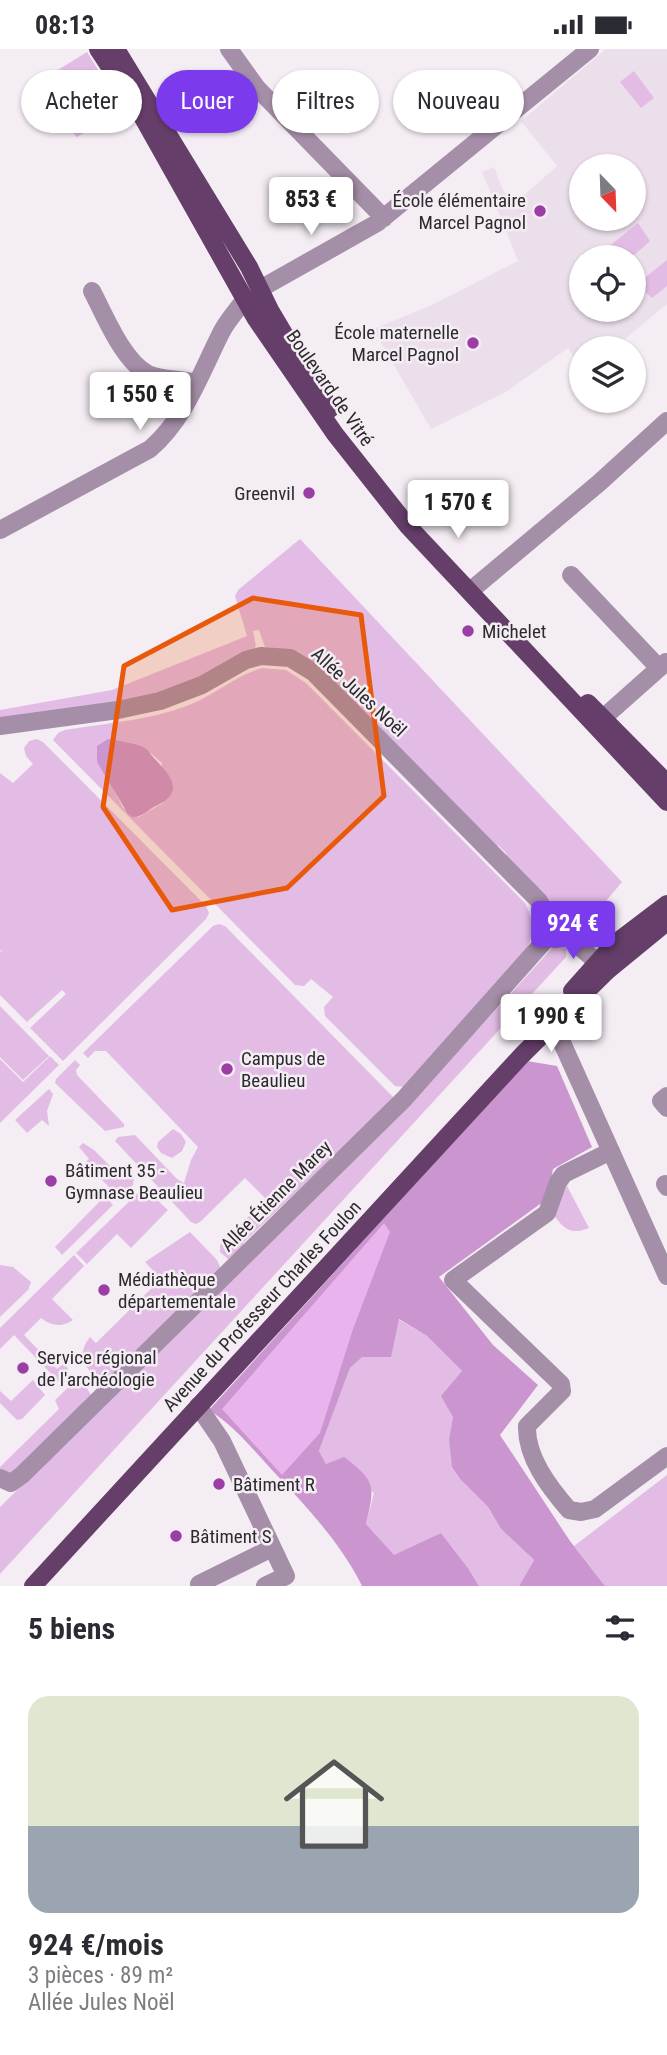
<!DOCTYPE html>
<html lang="fr">
<head>
<meta charset="utf-8">
<style>
	:root { --surface:#fff; --page:#f2f2f3; --text:#2b2b33; --muted:#7c7c81; --line:#e1e1e2; --accent:#7c3aed }
	body { margin:0; font-family:"Roboto Condensed",sans-serif; background:var(--page); color:var(--text); height:100vh; display:flex; flex-direction:column; font-size:26px; white-space:nowrap }
	* { box-sizing:border-box; margin:0 }
	p { font-size:23px; color:var(--muted) }
	.icon { flex:none; width:38px; height:38px; fill:none; stroke:currentColor; stroke-width:2; stroke-linecap:round; stroke-linejoin:round }
	.map { position:relative; height:1537px; overflow:hidden }
	.panel { display:flex; flex-direction:column; background:var(--surface); flex:1 }
	.panel>* { flex:none }
	.guide { position:absolute; left:21px; top:21px; width:626px; height:63px; display:flex; gap:14px }
	.needle { width:46px; rotate:157deg }
	.controls { position:absolute; left:569px; top:105px; display:grid; gap:14px }
	.controls a { display:grid; place-items:center; width:77px; height:77px; border-radius:50%; background:var(--surface); box-shadow:0 2px 5px #0004; font-size:35px }
	.price { position:absolute; translate:-50% -60px; padding:0 16px; border-radius:7px; background:#fff; color:#222; font-size:23px; line-height:46px; filter:drop-shadow(0 2px 4px #0008) }
	.price::after { content:''; position:absolute; left:50%; top:42px; width:21px; height:16px; margin-left:-10px; background:inherit; clip-path:polygon(0 0,100% 0,50% 100%) }
	.price.active { background:var(--accent); color:#fff }
	ul { padding:0; list-style:none }
	li { display:grid; align-content:center; gap:14px; height:371px; padding:0 28px }
	li+li { border-top:2px solid var(--line) }
	li span { display:grid; place-items:center; height:217px; border-radius:21px; color:#555 }
	li>.icon { margin-inline-start:auto }
	span .icon { width:126px; height:126px; fill:#fffc; stroke-width:1 }
	li b { font-size:30px }
	h2 { display:flex; justify-content:space-between; align-items:center; height:84px; padding:0 28px; font-size:30px }
	.chip { padding:0 24px; border-radius:32px; background:var(--surface); box-shadow:0 2px 5px #0004; font-size:24px; line-height:63px }
	.chip.active { background:var(--accent); color:#fff }
	.status { display:flex; justify-content:space-between; align-items:center; height:49px; padding:0 35px; background:var(--surface); direction:ltr }
	.status svg { height:19px; fill:currentColor }
	.map>svg:first-child { display:block }
	.built { fill:#ebdfec; fill-rule:evenodd }
	.green { fill:#e2bce5; fill-rule:evenodd }
	.forest { fill:#cb96d0 }
	.water { fill:#e9b3ee }
	.lines { fill:none; stroke-linecap:round; stroke-linejoin:round }
	.minor { stroke:#a58ea7; stroke-width:18 }
	.major { stroke:#653e69; stroke-width:18 }
	.marked { fill:#e8590c; fill-opacity:0.2; stroke:#e8590c; stroke-width:5; stroke-linejoin:round }
	.poi-dot { fill:#9c3da6; stroke:#f4edf4; stroke-width:2.5 }
	.labels { text-anchor:middle; dominant-baseline:central; stroke-width:5; stroke-linejoin:round; paint-order:stroke }
	.poi-label { font-size:19px; fill:#2c2a2d; stroke:#f4edf4; text-anchor:start }
	.street-label { font-size:19px; fill:#2c2a2d; stroke:#f4edf4 }
</style>
</head>
<body>
<div class="status"><b>08:13</b><svg viewBox="0 0 49 12"><path d="M0 12V9h3v3zM5 12V6h3v6zM10 12V3h3v9zM15 12V0h3v12zM26 1h20v11H26zM47 4h2v5h-2z"/></svg></div>
<div class="map">
<svg width="667" height="1537" viewBox="0 0 667 1537">
	<rect width="100%" height="100%" fill="#f4edf4"/>
	<path class="built" d="M606,0H667V255L614,299H581V320L568,299L506,343L431,380L376,285V279L432,256L518,212L482,123L494,118L503,141L514,155L557,117L521,72ZM581,117H634V170H581ZM581,208H634V261H581Z"/>
	<path class="green" d="M87,3L123,61L77,88L30,38Z
		M634,22L654,49L641,59L620,33Z
		M638,174L650,192L632,208H596Z
		M667,211V237L652,249L637,235Z
		M300,490L622,833L581,882L507,811L506,804L499,797L493,796L280,600L265,598L259,581L253,582L256,597L254,600L205,626L148,648L0,670V661L112,641L247,587L235,547L238,541Z
		M262,619L286,621L306,634L525,854C536,875 534,889 521,909L404,1038L395,1037L325,967L324,958L333,948L311,930L304,937L295,936L53,691L58,684L65,681C108,674 153,671 194,654C218,643 237,626 262,619ZM123,693L145,699L162,714L163,754L139,768L123,759L105,724Z
		M37,690L43,693L206,857L209,864L206,870L63,1012L30,979L66,945L62,941L27,973L0,946V903L4,900L0,902V724L13,734L33,715L26,707L24,699L29,692Z
		M219,875L225,877L393,1048V1051L243,1194L245,1197L228,1210L220,1203V1196L266,1150L245,1129L201,1172L196,1175L191,1173L115,1092L118,1088L135,1086L177,1130L184,1134L191,1111L198,1098L106,1002H95L88,1009L83,1004L213,877Z
		M560,896L566,900V908L0,1525V1458L409,1056L554,897Z
		M0,957L49,1007L23,1031L0,1008Z
		M50,1007L59,1016L0,1074V1010L23,1033Z
		M75,1011L80,1016L76,1021L77,1026L124,1075V1078L105,1082L55,1034L56,1030Z
		M49,1040L53,1045L47,1062L49,1077L42,1071L27,1084L15,1071Z
		M173,1080L181,1085L186,1093L182,1102L172,1109L161,1104L157,1098L158,1093Z
		M83,1094L94,1101L124,1131L131,1124L134,1127L133,1136L117,1152L109,1144L111,1140L85,1114L89,1110L79,1098Z
		M566,1135L589,1179C572,1186 564,1181 554,1166Z
		M145,1140L168,1161L131,1199L117,1185L87,1215L76,1204L140,1142Z
		M105,1147L113,1156L62,1206L55,1198Z
		M190,1183L217,1211L221,1220L107,1331L99,1332C84,1318 76,1306 90,1288L96,1294L161,1230L145,1213Z
		M74,1206L84,1217L52,1250L73,1271C62,1279 51,1277 41,1269L24,1286L57,1320L64,1314L68,1320V1324L58,1332L14,1286L0,1300V1279Z
		M0,1216L13,1218L31,1233L28,1241L0,1268Z
		M398,1270L427,1287L462,1322L449,1390L461,1431L488,1458L501,1480L534,1511L519,1537H479L468,1519L441,1484L394,1507L366,1475L374,1444L326,1415L319,1402L350,1319Z
		M33,1331L45,1346L22,1370L17,1371L0,1354V1342L11,1352Z
		M74,1333L84,1334L91,1346L17,1421L10,1424L0,1422V1418L59,1360L55,1351Z
		M667,1426V1537H605L574,1497Z"/>
	<path class="forest" d="M108,690C115,691 139,695 145,699C150,702 148,702 152,707C168,724 188,742 156,757C147,761 144,768 132,768L128,765L97,713V697Z
		M527,1012L557,1017L592,1098L553,1120L547,1150L439,1228L493,1296L538,1336L500,1386L570,1492L605,1537H519L534,1511L501,1480L488,1458L461,1431L452,1418L449,1390L453,1368L441,1347L462,1322L427,1287L399,1270L391,1308H362L350,1319L319,1402L326,1415L344,1408C376,1432 375,1437 366,1475L394,1506L441,1484L468,1519L479,1537H362C341,1494 305,1456 272,1421C252,1399 234,1377 209,1361Z"/>
	<path class="water" d="M384,1174L390,1183L353,1280L320,1384L282,1426L222,1360Z"/>
	<g class="lines">
		<path class="minor" d="M229,0L257,39L384,169
			M260,240L377,174L590,0
			M92,242C105,267 123,312 148,325C160,331 183,330 197,334
			M0,481L150,400C186,369 201,323 222,282C228,271 237,261 245,250
			M571,526L659,619
			M476,537L599,434L667,372
			M603,669L666,613
			M0,677L118,661L160,652L202,636L246,611L261,607L290,609L313,623L538,851L549,868
			M543 878a12 12 0 1 1 24 0a12 12 0 1 1-24 0Z
			M564,884L607,922
			M550,967L667,1227
			M667,1047L661,1052L667,1059
			M611,1102L564,1125L558,1133L547,1164L453,1231L561,1335L562,1342L527,1377C526,1408 549,1438 569,1461L581,1463L595,1460L667,1407
			M665,1135L667,1138
			M198,1357L222,1392L286,1527L265,1537
			M0,1429L11,1434L22,1426L404,1050L548,888
			M199,1535L272,1499"/>
		<path class="major" d="M98,0L142,67L256,270L335,385L407,476L667,753
			M116,0L249,218L270,261L302,315L312,327L330,360
			M588,654L667,734
			M572,942L613,896L667,855
			M33,1537L522,1006L607,922L667,873"/>
	</g>
	<path class="marked" d="M253,549L361,566L384,747L287,839L172,861L103,758L124,617Z"/>
	<g class="poi-dot">
		<circle cx="540" cy="162" r="7"/>
		<circle cx="473" cy="294" r="7"/>
		<circle cx="309" cy="444" r="7"/>
		<circle cx="468" cy="582" r="7"/>
		<circle cx="227" cy="1020" r="7"/>
		<circle cx="51" cy="1132" r="7"/>
		<circle cx="104" cy="1241" r="7"/>
		<circle cx="23" cy="1319" r="7"/>
		<circle cx="219" cy="1435" r="7"/>
		<circle cx="176" cy="1487" r="7"/>
	</g>
	<g class="labels">
		<g class="poi-label">
			<text x="526" y="151" text-anchor="end">École élémentaire<tspan x="526" dy="22">Marcel Pagnol</tspan></text>
			<text x="459" y="283" text-anchor="end">École maternelle<tspan x="459" dy="22">Marcel Pagnol</tspan></text>
			<text x="295" y="444" text-anchor="end">Greenvil</text>
			<text x="482" y="582">Michelet</text>
			<text x="241" y="1009">Campus de<tspan x="241" dy="22">Beaulieu</tspan></text>
			<text x="65" y="1121">Bâtiment 35 -<tspan x="65" dy="22">Gymnase Beaulieu</tspan></text>
			<text x="118" y="1230">Médiathèque<tspan x="118" dy="22">départementale</tspan></text>
			<text x="37" y="1308">Service régional<tspan x="37" dy="22">de l'archéologie</tspan></text>
			<text x="233" y="1435">Bâtiment R</text>
			<text x="190" y="1487">Bâtiment S</text>
		</g>
		<g class="street-label">
			<text transform="translate(330 339) rotate(55)">Boulevard de Vitré</text>
			<text transform="translate(359 643) rotate(43)">Allée Jules Noël</text>
			<text transform="translate(276 1147) rotate(-45)">Allée Étienne Marey</text>
			<text transform="translate(262 1257) rotate(-47)">Avenue du Professeur Charles Foulon</text>
		</g>
	</g>
</svg>
<div class="controls">
<a><svg class="needle" viewBox="-14 -14 28 28"><path d="M0-13l5 13h-10z" fill="#e53935"/><path d="M0 13l5-13h-10z" fill="#7c7c81"/></svg></a>
<a><svg class="icon" aria-label="locate" viewBox="0 0 24 24"><circle cx="12" cy="12" r="6"/><path d="M12 2v4M12 18v4M2 12h4M18 12h4"/></svg></a>
<a><svg class="icon" aria-label="layers" viewBox="0 0 24 24"><path d="M12 4l9 5-9 5-9-5zM3 14l9 5 9-5"/></svg></a>
</div>
<b class="price" style="left:311px;top:188px">853 €</b>
<b class="price" style="left:140px;top:383px">1 550 €</b>
<b class="price" style="left:458px;top:491px">1 570 €</b>
<b class="price active" style="left:573px;top:912px">924 €</b>
<b class="price" style="left:551px;top:1005px">1 990 €</b>
<div class="guide">
<a class="chip">Acheter</a>
<a class="chip active">Louer</a>
<a class="chip">Filtres</a>
<a class="chip">Nouveau</a>
</div>
</div>
<section class="panel">
<h2>5 biens<svg class="icon" aria-label="filters" viewBox="0 0 24 24"><path d="M4 7h16M4 17h16"/><circle cx="9" cy="7" r="2"/><circle cx="15" cy="17" r="2"/></svg></h2>
<ul>
<li><span style="background:linear-gradient(#dfe7d0 60%,#9aa5b1 0)"><svg class="icon" aria-label="home" viewBox="0 0 24 24"><path d="M3 11l9-7 9 7M6 9v11h12V9"/></svg></span><div><b>924 €/mois</b><p>3 pièces · 89 m²</p><p>Allée Jules Noël</p></div></li>
</ul>
</section>
</body>
</html>
